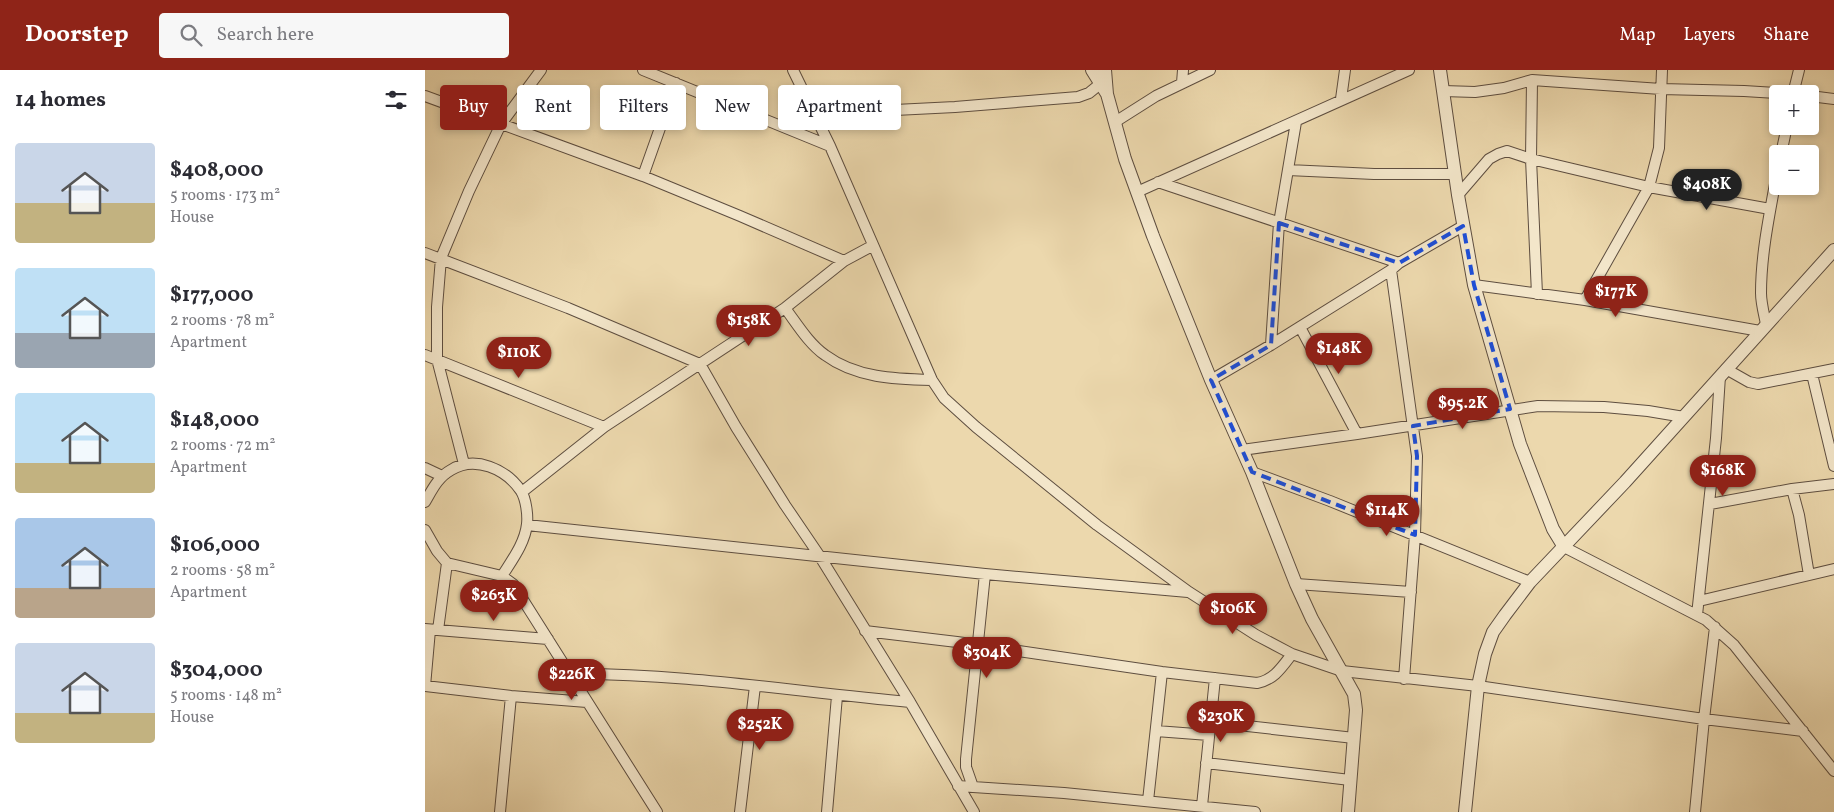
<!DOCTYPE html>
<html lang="en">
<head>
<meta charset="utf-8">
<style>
	:root { --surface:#fff; --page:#f7f7f7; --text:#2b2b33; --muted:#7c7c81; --accent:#8f2418 }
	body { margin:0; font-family:Vollkorn,serif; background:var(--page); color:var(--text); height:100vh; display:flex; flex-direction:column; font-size:19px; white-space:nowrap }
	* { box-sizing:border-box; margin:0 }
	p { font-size:16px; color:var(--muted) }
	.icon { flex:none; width:28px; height:28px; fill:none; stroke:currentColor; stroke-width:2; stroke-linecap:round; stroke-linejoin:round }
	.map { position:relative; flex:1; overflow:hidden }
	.side { display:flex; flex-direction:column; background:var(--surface); width:425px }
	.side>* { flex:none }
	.top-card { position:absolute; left:15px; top:15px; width:475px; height:45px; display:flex; gap:10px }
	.tools { position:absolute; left:1344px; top:15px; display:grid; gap:10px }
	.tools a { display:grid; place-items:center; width:50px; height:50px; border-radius:5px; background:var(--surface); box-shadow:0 2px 8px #0003; font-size:25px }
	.price { position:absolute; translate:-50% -42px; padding:0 11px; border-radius:18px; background:var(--accent); color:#fff; font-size:16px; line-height:32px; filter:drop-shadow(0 1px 2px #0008) }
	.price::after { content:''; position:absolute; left:50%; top:30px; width:15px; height:11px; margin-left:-8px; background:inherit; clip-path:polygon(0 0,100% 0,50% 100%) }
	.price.on { background:#222; color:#fff }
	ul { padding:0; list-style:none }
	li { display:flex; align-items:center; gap:15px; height:125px; padding:0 15px }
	li span { display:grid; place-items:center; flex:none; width:140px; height:100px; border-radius:5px; color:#555 }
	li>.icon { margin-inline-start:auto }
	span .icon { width:60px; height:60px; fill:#fffc; stroke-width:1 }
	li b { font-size:21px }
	h2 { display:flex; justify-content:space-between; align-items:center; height:60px; padding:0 15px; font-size:21px }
	.pill { padding:0 18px; border-radius:5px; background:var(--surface); box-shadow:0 2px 8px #0003; font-size:18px; line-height:45px }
	.pill.on { background:var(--accent); color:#fff }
	header { display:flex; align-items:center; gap:30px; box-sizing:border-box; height:70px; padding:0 25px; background:var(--accent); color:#fff }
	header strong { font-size:24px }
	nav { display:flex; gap:28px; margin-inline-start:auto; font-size:18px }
	.search { width:350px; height:45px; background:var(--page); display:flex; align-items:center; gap:12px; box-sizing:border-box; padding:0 18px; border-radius:5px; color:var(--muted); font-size:19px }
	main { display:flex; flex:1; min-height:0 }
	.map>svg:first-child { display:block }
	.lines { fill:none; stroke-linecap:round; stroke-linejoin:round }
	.minor-casing { stroke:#5e4e40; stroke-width:12 }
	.tertiary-casing { stroke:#5e4e40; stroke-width:14 }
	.minor { stroke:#f3e6ca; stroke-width:10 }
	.tertiary { stroke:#f3e6ca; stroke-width:12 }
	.marked { fill:none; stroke:#1d4ed8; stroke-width:4; stroke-dasharray:10 6; stroke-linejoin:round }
</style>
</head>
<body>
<header>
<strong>Doorstep</strong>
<div class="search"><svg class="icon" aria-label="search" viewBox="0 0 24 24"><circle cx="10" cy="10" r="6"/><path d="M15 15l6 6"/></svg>Search here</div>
<nav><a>Map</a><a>Layers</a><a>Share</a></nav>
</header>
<main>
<section class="side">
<h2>14 homes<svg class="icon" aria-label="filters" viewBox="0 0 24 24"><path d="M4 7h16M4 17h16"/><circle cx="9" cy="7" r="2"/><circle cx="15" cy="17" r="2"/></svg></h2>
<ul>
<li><span style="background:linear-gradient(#c9d6e8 60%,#c2b280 0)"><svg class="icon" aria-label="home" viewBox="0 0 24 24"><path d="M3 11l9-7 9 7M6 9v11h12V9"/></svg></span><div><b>$408,000</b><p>5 rooms · 173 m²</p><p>House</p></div></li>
<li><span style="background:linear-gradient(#bfe0f5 65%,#9aa5b1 0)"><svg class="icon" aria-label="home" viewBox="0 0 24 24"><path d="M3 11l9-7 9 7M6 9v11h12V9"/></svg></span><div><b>$177,000</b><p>2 rooms · 78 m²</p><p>Apartment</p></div></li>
<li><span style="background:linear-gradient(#bfe0f5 70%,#c2b280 0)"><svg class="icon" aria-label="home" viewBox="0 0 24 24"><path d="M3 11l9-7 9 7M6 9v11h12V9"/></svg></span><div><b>$148,000</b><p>2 rooms · 72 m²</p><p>Apartment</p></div></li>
<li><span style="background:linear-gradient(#a9c7e8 70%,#b9a48a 0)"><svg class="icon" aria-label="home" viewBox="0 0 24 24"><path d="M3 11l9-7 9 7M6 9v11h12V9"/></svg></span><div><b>$106,000</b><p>2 rooms · 58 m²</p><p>Apartment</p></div></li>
<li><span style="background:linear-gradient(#c9d6e8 70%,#c2b280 0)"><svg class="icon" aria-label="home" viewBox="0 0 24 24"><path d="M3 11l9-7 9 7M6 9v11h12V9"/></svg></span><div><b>$304,000</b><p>5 rooms · 148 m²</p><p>House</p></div></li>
</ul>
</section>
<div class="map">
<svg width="1409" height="742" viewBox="0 0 1409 742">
	<rect width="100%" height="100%" fill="#ecd8ad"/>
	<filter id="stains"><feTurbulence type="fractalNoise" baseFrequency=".004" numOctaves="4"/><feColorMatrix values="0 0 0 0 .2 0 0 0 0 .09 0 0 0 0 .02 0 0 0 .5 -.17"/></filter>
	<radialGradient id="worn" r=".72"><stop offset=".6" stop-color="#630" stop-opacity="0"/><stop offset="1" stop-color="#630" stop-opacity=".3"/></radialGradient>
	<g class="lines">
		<defs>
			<path id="minor" d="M218,0L405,76
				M368,0L405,76L507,310L519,328L551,357L672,455L764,522L831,565L867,584L917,601L1053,616L1279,649L1378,661
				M1107,10L1106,89L1112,224
				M757,13L758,0
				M1018,21L1050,22L1079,18L1107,10L1236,19L1319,21L1368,24
				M1368,24L1374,0
				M0,26L218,106L315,146L419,191
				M1385,26L1409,29
				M916,29L920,0
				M390,44L530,37L653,27L664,23L680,10
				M690,52L731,26L785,0
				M1356,84L1362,56
				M863,100L949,104H1030
				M218,106L251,13
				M733,112L974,193
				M712,122L984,0
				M1033,125L1064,89L1073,84L1082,81L1106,89L1224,117L1345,139
				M0,183L143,238L275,294L311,357L360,435L394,485L485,632L549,742
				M966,200L992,386L990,465L979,609
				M1049,215L1160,230L1335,261
				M1160,230L1224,117L1234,78L1237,0
				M360,238C372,254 384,274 400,285C431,308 470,309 507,310
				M1341,254C1339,244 1336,233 1336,223C1336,183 1345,142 1352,103
				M875,257L932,364
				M846,275L854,153L871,52
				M0,285L179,357
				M1301,299L1324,312L1333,314L1409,299
				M1387,304L1409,396
				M786,310L846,275L966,200L974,193L1038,156
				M817,380L932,364L1113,336L1179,337L1223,341L1259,347
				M39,394L12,289V237L16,188L44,121L76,54L116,0
				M0,398L17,406
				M827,402L905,431L1105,512
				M1367,419L1374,445L1384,505
				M97,422L179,357L360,238L419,191L447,176
				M0,432C7,420 13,407 26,400C50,385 81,399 96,421C101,429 103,445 102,454C100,473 87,490 77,506
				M1285,434L1367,419L1409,414
				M102,455L560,504L763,522
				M0,460L12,481L22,493L77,506L88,514L232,742
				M1139,477L1281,550L1309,575L1409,701
				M871,514L986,522
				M1274,531L1409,499
				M1272,545L1291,368L1295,306
				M0,559L123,569
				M13,560L22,493
				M440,561L532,572L737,602L832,613C849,610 857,597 867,584
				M145,604C259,603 371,622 485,632
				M0,616L86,626L162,632
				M0,616L5,560
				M786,652L929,668
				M731,661L784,665
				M781,693L925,710
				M533,716L639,723L830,742
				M548,717L541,697V689L560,504
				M723,731L737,602
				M777,736L790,608
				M75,742L86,626
				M315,742L330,616
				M402,742L412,626
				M1270,742L1279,649L1290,557"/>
			<path id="tertiary" d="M667,0L682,24
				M680,0L682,24L700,89L728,166L786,310L827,402L871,514L887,549L929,624L931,640L923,742
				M1015,0L1033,125L1049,215L1095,374L1128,459L1139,477
				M1040,742L1053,616L1060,584L1068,562L1080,545L1105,512L1200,412L1409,180"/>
		</defs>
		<use href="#minor" class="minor-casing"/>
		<use href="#tertiary" class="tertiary-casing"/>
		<use href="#minor" class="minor"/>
		<use href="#tertiary" class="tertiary"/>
	</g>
	<path class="marked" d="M854,153L974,193L1038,156L1049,215L1085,339L988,356L992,386L990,465L827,402L786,310L846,275Z"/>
	<rect width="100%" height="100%" filter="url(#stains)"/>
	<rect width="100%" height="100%" fill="url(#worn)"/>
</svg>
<div class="tools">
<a>+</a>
<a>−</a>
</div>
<b class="price on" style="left:1282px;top:141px">$408K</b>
<b class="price" style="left:1191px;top:248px">$177K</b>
<b class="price" style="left:324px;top:277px">$158K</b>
<b class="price" style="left:914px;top:305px">$148K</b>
<b class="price" style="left:94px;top:309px">$110K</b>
<b class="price" style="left:1038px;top:360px">$95.2K</b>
<b class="price" style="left:1298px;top:427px">$168K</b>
<b class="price" style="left:962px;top:467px">$114K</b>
<b class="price" style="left:69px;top:552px">$263K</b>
<b class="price" style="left:808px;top:565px">$106K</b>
<b class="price" style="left:562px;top:609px">$304K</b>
<b class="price" style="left:147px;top:631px">$226K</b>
<b class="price" style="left:796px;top:673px">$230K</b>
<b class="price" style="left:335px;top:681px">$252K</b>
<div class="top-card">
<a class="pill on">Buy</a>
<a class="pill">Rent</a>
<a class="pill">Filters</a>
<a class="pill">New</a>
<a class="pill">Apartment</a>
</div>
</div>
</main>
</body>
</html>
